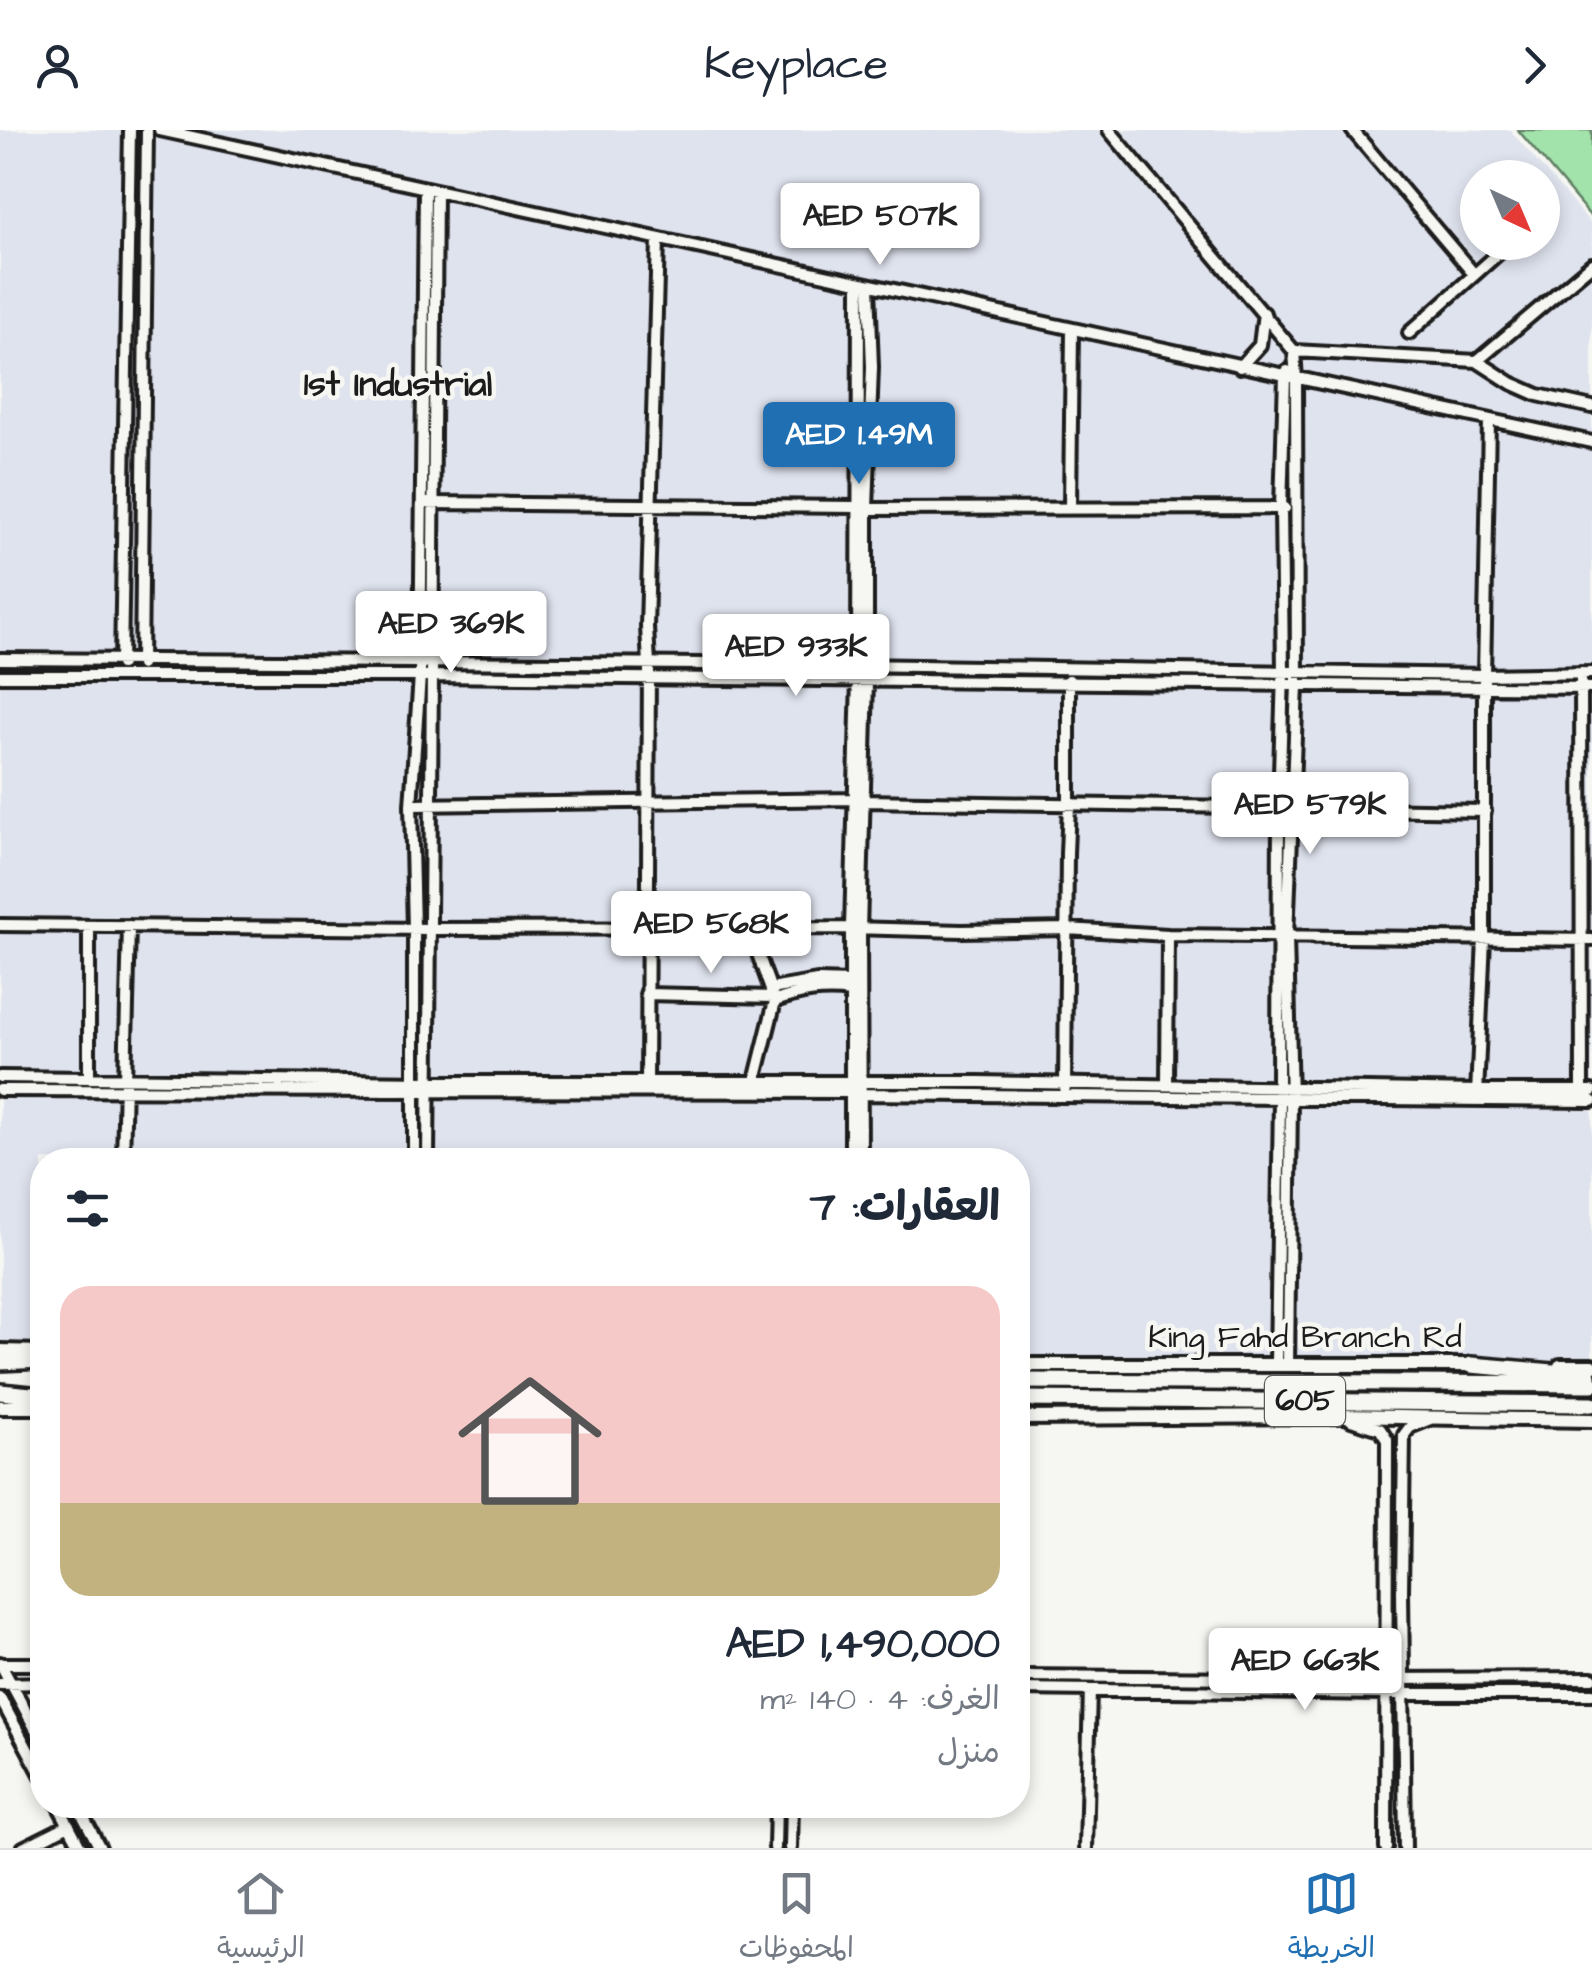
<!DOCTYPE html>
<html lang="ar">
<head>
<meta charset="utf-8">
<style>
	:root { --surface:#fff; --page:#f6f6f7; --text:#1f2937; --muted:#747a83; --line:#e0e1e3; --accent:#1f6fb2 }
	body { margin:0; font-family:"Architects Daughter","Playpen Sans Arabic",sans-serif; background:var(--page); color:var(--text); direction:rtl; height:100vh; display:flex; flex-direction:column; font-size:38px; white-space:nowrap }
	* { box-sizing:border-box; margin:0 }
	p { font-size:32px; color:var(--muted) }
	.icon { flex:none; width:55px; height:55px; fill:none; stroke:currentColor; stroke-width:2; stroke-linecap:round; stroke-linejoin:round }
	.map { position:relative; flex:1; overflow:hidden; direction:ltr }
	.panel { position:absolute; left:30px; top:1018px; width:1000px; height:670px; display:flex; flex-direction:column; background:var(--surface); border-radius:40px; box-shadow:0 5px 15px #0003; direction:rtl }
	.panel>* { flex:none }
	.needle { width:65px; rotate:136deg }
	.controls { position:absolute; left:1460px; top:30px; display:grid; gap:20px }
	.controls a { display:grid; place-items:center; width:100px; height:100px; border-radius:50%; background:var(--surface); box-shadow:0 5px 15px #0003; font-size:50px }
	.price { position:absolute; translate:-50% -85px; padding:0 22px; border-radius:10px; background:#fff; color:#222; font-size:32px; line-height:65px; filter:drop-shadow(0 2px 5px #0008) }
	.price::after { content:''; position:absolute; left:50%; top:60px; width:30px; height:22px; margin-left:-15px; background:inherit; clip-path:polygon(0 0,100% 0,50% 100%) }
	.price.selected { background:var(--accent); color:#fff }
	ul { padding:0; list-style:none }
	li { display:grid; align-content:center; gap:20px; height:530px; padding:0 30px }
	li span { display:grid; place-items:center; height:310px; border-radius:30px; color:#555 }
	li>.icon { margin-inline-start:auto }
	span .icon { width:180px; height:180px; fill:#fffc; stroke-width:1 }
	li b { font-size:42px }
	h2 { display:flex; justify-content:space-between; align-items:center; height:120px; padding:0 30px; font-size:42px }
	header { display:flex; justify-content:space-between; align-items:center; height:130px; padding:0 30px; background:var(--surface); font-size:45px; font-weight:600 }
	.dock { display:flex; justify-content:space-around; align-items:center; height:140px; border-top:2px solid var(--line); background:var(--surface); font-size:28px; color:var(--muted) }
	.dock a { display:grid; justify-items:center; gap:5px }
	.dock .selected { color:var(--accent) }
	.map>svg:first-child { display:block }
	.built { fill:#dfe3ee; fill-rule:evenodd }
	.green { fill:#a2e2ab; stroke:#5f7f64; stroke-width:2.5 }
	.lines { fill:none; stroke-linecap:round; stroke-linejoin:round }
	.minor-casing { stroke:#1c1c1c; stroke-width:18 }
	.major-casing { stroke:#1c1c1c; stroke-width:20 }
	.highway-casing { stroke:#1c1c1c; stroke-width:22 }
	.minor { stroke:#f6f6f2; stroke-width:10 }
	.major { stroke:#f6f6f2; stroke-width:12 }
	.highway { stroke:#f6f6f2; stroke-width:15 }
	.labels { text-anchor:middle; dominant-baseline:central; stroke-width:9; stroke-linejoin:round; paint-order:stroke }
	.shield { fill:#f6f6f2; stroke:#5d5d5c; stroke-width:2.5 }
	.shield-label { font-size:30px; font-weight:bold; fill:#1c1c1c }
	.street-label { font-size:32px; fill:#1c1c1c; stroke:#f6f6f2 }
	.neighbourhood-label { font-size:35px; font-weight:bold; fill:#1c1c1c; stroke:#f6f6f2 }
</style>
</head>
<body>
<header><svg class="icon" aria-label="forward" viewBox="0 0 24 24"><path d="M9 5l7 7-7 7"/></svg>Keyplace<svg class="icon" aria-label="person" viewBox="0 0 24 24"><circle cx="12" cy="8" r="4"/><path d="M4 21q1-7 8-7t8 7"/></svg></header>
<div class="map">
<svg width="1592" height="1718" viewBox="0 0 1592 1718">
	<rect width="100%" height="100%" fill="#f6f6f2"/>
	<filter id="ink" filterUnits="userSpaceOnUse"><feTurbulence type="fractalNoise" baseFrequency=".01" numOctaves="2"/><feDisplacementMap in="SourceGraphic" scale="20" xChannelSelector="R" yChannelSelector="G"/><feConvolveMatrix kernelMatrix="1 2 1 2 8 2 1 2 1" color-interpolation-filters="sRGB"/></filter>
	<g filter="url(#ink)">
		<path class="built" d="M0,0H1510L1592,95V1234L1018,1230V1030H42V1215H0ZM1478,48H1542V112H1478Z"/>
		<path class="green" d="M1518,0H1592V88Z"/>
		<g class="lines">
			<defs>
				<path id="minor" d="M160,0L1592,312
					M1109,0L1294,221L1296,249L1297,556L1287,807L1291,969L1288,1235
					M1352,0L1473,143
					M1409,203L1509,114
					M1294,221L1477,231L1592,134
					M1477,231L1511,253L1538,265L1592,277
					M1240,237L1260,215L1264,183
					M427,373L857,377L867,379L1285,378
					M1070,378L1072,200
					M0,529L856,535L1484,545L1592,543
					M121,534L130,0
					M141,535L147,0
					M1581,543L1582,960
					M0,546H431L1592,558
					M411,675L854,669L864,671L1485,681
					M0,795L430,799L851,798L962,801L1066,799L1168,805L1592,810
					M89,796V948
					M749,799L775,871L755,951
					M771,859L817,851L851,852
					M646,864L774,867
					M775,871C802,862 823,858 850,862
					M0,947L428,952H979L1478,961H1592
					M1167,955L1168,805
					M1065,958L1067,723L1069,675V550
					M647,959L649,534L647,497L658,110
					M0,960L851,962L860,964L1592,971
					M1477,965L1484,808V545L1489,291
					M123,1030L129,796
					M414,1030V799L411,675L420,546L425,59
					M428,1030L436,61
					M851,1030V798L858,549L859,154
					M861,1030L860,800L867,551V379L872,237L869,156
					M1276,1235L1280,969L1278,958L1279,677L1283,542L1281,378L1285,246L1287,241
					M1351,1290L1380,1299L1387,1310L1386,1718
					M0,1533L42,1611
					M0,1534H42
					M1018,1546L1386,1549L1592,1548
					M0,1554L42,1553
					M1018,1559L1387,1564H1592
					M0,1568L42,1646
					M58,1675L81,1718
					M77,1675L100,1718
					M23,1718L69,1695
					M775,1718L776,1675
					M791,1718L792,1675
					M1086,1718L1090,1560
					M1405,1718L1402,1461L1404,1305L1410,1297L1430,1289"/>
				<path id="major" d="M0,1221L42,1222
					M1018,1235H1480
					M1560,1236H1592
					M0,1277H42
					M1018,1288L1340,1286L1592,1290"/>
				<path id="highway" d="M0,1232L42,1230
					M1471,1235L1588,1245
					M1018,1251L1592,1254
					M0,1262L42,1266
					M1018,1269L1592,1274"/>
			</defs>
			<use href="#minor" class="minor-casing"/>
			<use href="#major" class="major-casing"/>
			<use href="#highway" class="highway-casing"/>
			<use href="#minor" class="minor"/>
			<use href="#major" class="major"/>
			<use href="#highway" class="highway"/>
		</g>
	</g>
	<g class="labels">
		<rect class="shield" x="1265" y="1246" width="80" height="50" rx="8"/>
		<g class="shield-label">
			<text x="1305" y="1271">605</text>
		</g>
		<g class="street-label">
			<text x="1305" y="1207">King Fahd Branch Rd</text>
		</g>
		<g class="neighbourhood-label">
			<text x="398" y="254">1st Industrial</text>
		</g>
	</g>
</svg>
<div class="controls">
<a><svg class="needle" viewBox="-14 -14 28 28"><path d="M0-13l5 13h-10z" fill="#e53935"/><path d="M0 13l5-13h-10z" fill="#747a83"/></svg></a>
</div>
<b class="price" style="left:880px;top:138px">AED 507K</b>
<b class="price selected" style="left:859px;top:357px">AED 1.49M</b>
<b class="price" style="left:451px;top:546px">AED 369K</b>
<b class="price" style="left:796px;top:569px">AED 933K</b>
<b class="price" style="left:1310px;top:727px">AED 579K</b>
<b class="price" style="left:711px;top:846px">AED 568K</b>
<b class="price" style="left:1305px;top:1583px">AED 663K</b>
<section class="panel">
<h2>العقارات: 7<svg class="icon" aria-label="filters" viewBox="0 0 24 24"><path d="M4 7h16M4 17h16"/><circle cx="9" cy="7" r="2"/><circle cx="15" cy="17" r="2"/></svg></h2>
<ul>
<li><span style="background:linear-gradient(#f6c9c9 70%,#c2b280 0)"><svg class="icon" aria-label="home" viewBox="0 0 24 24"><path d="M3 11l9-7 9 7M6 9v11h12V9"/></svg></span><div><b>AED 1,490,000</b><p>الغرف: 4 · 140 m²</p><p>منزل</p></div></li>
</ul>
</section>
</div>
<nav class="dock">
<a class="selected"><svg class="icon" aria-label="map" viewBox="0 0 24 24"><path d="M3 6l6-2 6 2 6-2v14l-6 2-6-2-6 2zM9 4v14M15 6v14"/></svg>الخريطة</a>
<a><svg class="icon" aria-label="saved" viewBox="0 0 24 24"><path d="M7 4h10v16l-5-4-5 4z"/></svg>المحفوظات</a>
<a><svg class="icon" aria-label="home" viewBox="0 0 24 24"><path d="M3 11l9-7 9 7M6 9v11h12V9"/></svg>الرئيسية</a>
</nav>
</body>
</html>
